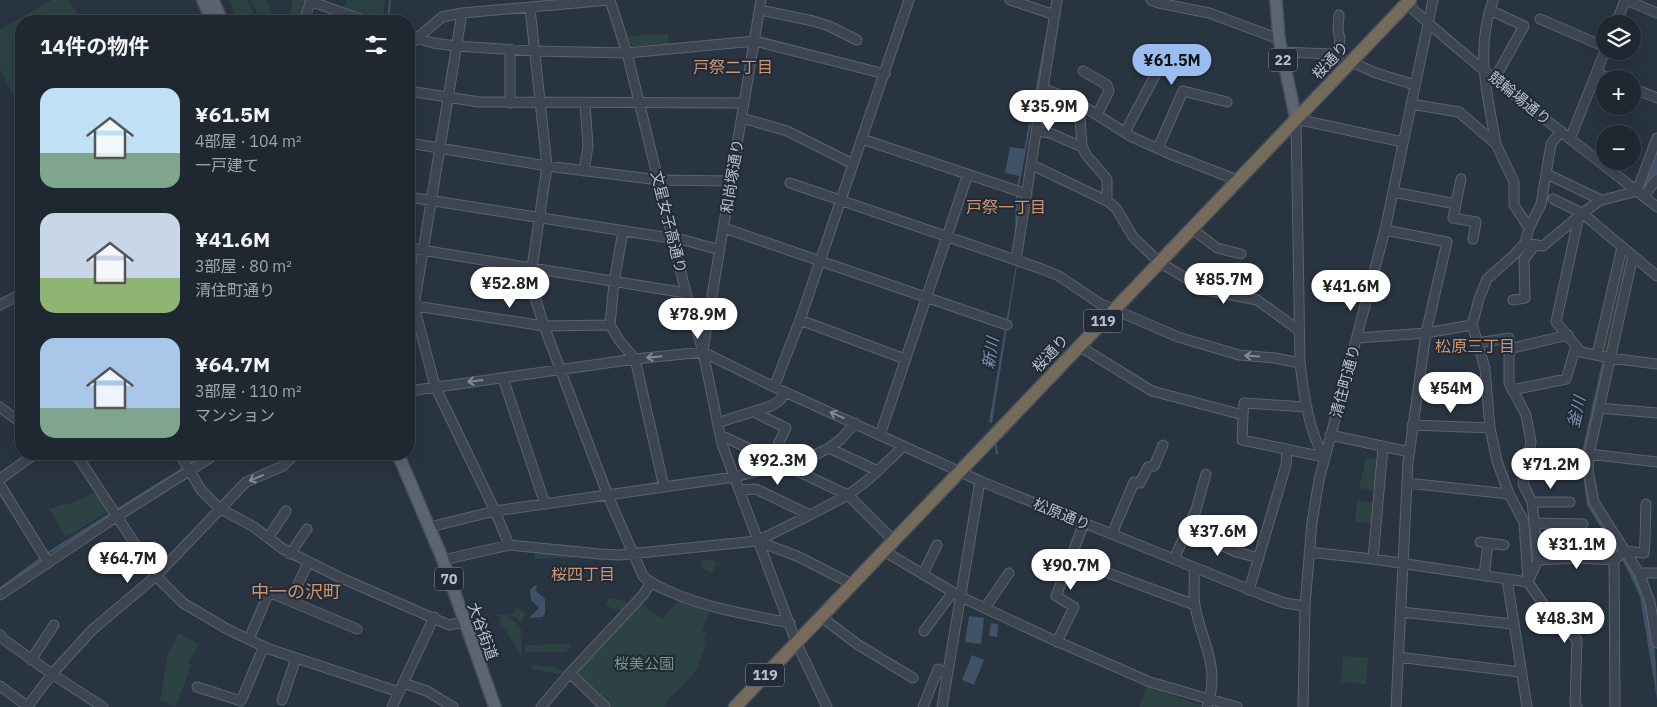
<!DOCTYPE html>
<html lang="ja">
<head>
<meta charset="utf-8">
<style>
	:root { --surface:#1f2731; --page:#2c333d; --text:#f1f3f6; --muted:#a1a5ab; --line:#3c444d; --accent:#99bdf1 }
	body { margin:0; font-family:"IBM Plex Sans","Noto Sans JP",sans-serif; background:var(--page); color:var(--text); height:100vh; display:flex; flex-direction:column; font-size:19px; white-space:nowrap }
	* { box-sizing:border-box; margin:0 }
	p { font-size:16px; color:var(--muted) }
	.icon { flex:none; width:28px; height:28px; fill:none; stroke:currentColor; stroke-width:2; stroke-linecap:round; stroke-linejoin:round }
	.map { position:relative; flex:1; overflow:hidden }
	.details { position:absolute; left:15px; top:15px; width:400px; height:445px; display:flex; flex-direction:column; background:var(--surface); border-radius:20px; box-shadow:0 5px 20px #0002,0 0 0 1px var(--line) }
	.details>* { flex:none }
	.controls { position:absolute; left:1596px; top:15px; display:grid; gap:10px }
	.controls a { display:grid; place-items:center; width:45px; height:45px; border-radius:50%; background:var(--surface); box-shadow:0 5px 20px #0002,0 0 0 1px var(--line); font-size:25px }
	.price { position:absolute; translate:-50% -42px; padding:0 11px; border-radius:18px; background:#fff; color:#222; font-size:16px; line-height:32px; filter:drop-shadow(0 1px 2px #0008) }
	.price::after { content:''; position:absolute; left:50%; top:30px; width:15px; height:11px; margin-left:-8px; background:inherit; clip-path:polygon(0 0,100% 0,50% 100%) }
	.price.selected { background:var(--accent); color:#111 }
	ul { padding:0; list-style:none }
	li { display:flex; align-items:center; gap:15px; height:125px; padding:0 25px }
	li span { display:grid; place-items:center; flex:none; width:140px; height:100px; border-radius:15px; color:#555 }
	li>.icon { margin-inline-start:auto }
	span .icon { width:60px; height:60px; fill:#fffc; stroke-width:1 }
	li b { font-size:21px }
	h2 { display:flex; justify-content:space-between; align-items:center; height:60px; padding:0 25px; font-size:21px }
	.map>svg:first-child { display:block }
	.green { fill:#2c4243 }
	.water { fill:#405268 }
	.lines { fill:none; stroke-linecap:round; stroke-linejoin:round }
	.stream { stroke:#405268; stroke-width:2 }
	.minor-casing { stroke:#5b636e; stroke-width:11 }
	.major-casing { stroke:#4a515d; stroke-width:14 }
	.highway-casing { stroke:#47505b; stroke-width:15 }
	.minor { stroke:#3d4551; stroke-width:9 }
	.major { stroke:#5b6570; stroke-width:11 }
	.highway { stroke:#766b5a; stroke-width:12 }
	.oneway { stroke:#828994 }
	.labels { text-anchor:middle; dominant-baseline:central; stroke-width:4; stroke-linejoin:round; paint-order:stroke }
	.shield { fill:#212a36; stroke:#8c949e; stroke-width:1 }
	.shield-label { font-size:14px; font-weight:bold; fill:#bac1cb }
	.street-label { font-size:15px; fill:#bac1cb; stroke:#212a36 }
	.park-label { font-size:15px; fill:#739a7b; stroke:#212a36 }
	.neighbourhood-label { font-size:16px; fill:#cf9771; stroke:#212a36 }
	.water-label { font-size:16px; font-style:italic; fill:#7d92ab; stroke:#212a36 }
	.quarter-label { font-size:18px; fill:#cf9771; stroke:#212a36 }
</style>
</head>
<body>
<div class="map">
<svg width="1657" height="707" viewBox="0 0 1657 707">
	<rect width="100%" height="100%" fill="#293441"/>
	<path class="green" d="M52,0H69L81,21H21V109L0,70V29Z
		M229,0H247L254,14L251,19L252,21H246L244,18L238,20Z
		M251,0H266L276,21L260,19Z
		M293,0H305L300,21H288Z
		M346,0H385L383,21L344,9Z
		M668,34L669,46L633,48L628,36Z
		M1623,251L1630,257L1609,356L1599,353Z
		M1366,457L1382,460L1379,491L1359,488Z
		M97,491L109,511L66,537L49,509L60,505L72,503Z
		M1357,500L1378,504L1376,524L1355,521Z
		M535,551L573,555V558L535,559Z
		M711,560L717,562L712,573L701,567L702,561Z
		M609,598L625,601L628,607L625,609H612L606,604Z
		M681,598L710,609L702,631L706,633L703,642L706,644L696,671L664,705L666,707H609L575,675V671L640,603L662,619Z
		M517,608L527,614L524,616L522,623L511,615Z
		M498,615H508L521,628L522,657L500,622L501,620Z
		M179,633L199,644L189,663L192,665L175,707L160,700L168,654Z
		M569,644L571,646L565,652H525V645Z
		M1343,656L1368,658L1366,684L1341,682Z
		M532,665L554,667L567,673L565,675L532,669Z
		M1147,686L1202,706L1201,707H1139Z"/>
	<path class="water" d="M1010,147L1025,149L1020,176L1005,173Z
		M1657,148V175L1645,187L1642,184Z
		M1016,265H1017L992,423L989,422Z
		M1602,362L1606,363L1586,452L1592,503L1621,551L1617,554L1587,505L1583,475L1582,452Z
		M204,454H209L51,553L0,590V587L49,551Z
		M1625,557C1652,599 1657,650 1657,699L1640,597L1631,577L1622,560Z
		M535,585L537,587L535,590L545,599V614L542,617L529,618L539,608L531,600L530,590Z
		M969,616L984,618L981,644L965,642Z
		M991,623L998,624L997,637L989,636Z
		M972,655L984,660L974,685L962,680Z"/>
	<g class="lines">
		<path class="stream" d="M388,21L390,0
			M1018,187L1046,39
			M1016,232L1017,194
			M995,441L997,454"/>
		<defs>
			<path id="minor" d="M610,0L627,53L686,293L703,352L722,444L796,642L827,707
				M1010,0L1055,15
				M1151,0L1159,3L1209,13L1279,39
				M1493,0C1475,52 1487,92 1496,144
				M1626,0L1657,13
				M310,1L366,21
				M1407,4C1486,76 1573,140 1657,207
				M530,8L547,166L530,281L544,326L608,496L643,576C652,585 662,588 673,593C711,609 750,615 790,623
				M760,10L813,21L829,26L857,40
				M1490,10L1524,26L1495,78
				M462,13L414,306L435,386L495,511L509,545
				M1540,19L1605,47
				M304,21L311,0
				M1616,24L1625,0
				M409,36L433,43L456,46L535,51L627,53L755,41L885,74
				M409,45L442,17L462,13L610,0
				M1281,52L1332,54L1341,58L1348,65
				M1338,56L1340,38L1338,31L1339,15
				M1351,62L1376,73L1415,85
				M1083,71L1107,85L1109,91L1097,115
				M1597,73L1611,79
				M1632,88L1657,98
				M1044,89L1075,101L1132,137L1170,154L1237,180
				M409,91L479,102L744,103
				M1072,100L1080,118L1082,147L1087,156L1107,179V201L1116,208L1133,237L1159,262L1206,290L1257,300L1300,331
				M510,103V49
				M1411,104L1459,112L1496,144L1514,182V205L1529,228L1525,243
				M742,118L787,131L853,164
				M1037,131L1050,133L1082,147
				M1125,132L1166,55
				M862,139L1027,194
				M1570,139L1605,51
				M409,143L547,166L659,180L731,181
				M1158,148L1183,91L1227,102
				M1032,165L1107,201
				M584,171L588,146L585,103
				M1551,176L1601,200
				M790,183L1042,269L1059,276L1099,303L1178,337L1239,355L1275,358L1300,363
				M1637,191L1599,201L1579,216L1556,322L1581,352L1610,358L1657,364
				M1637,191L1657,138
				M1393,192L1456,204L1461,179
				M1644,196L1657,179
				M409,197L663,237H673L720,250
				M1553,199L1582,213L1657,276
				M1456,204L1453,218L1476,222L1473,239
				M724,228L1007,325
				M1191,228L1217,248L1241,254
				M1529,228L1541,204L1551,144L1561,131
				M1385,230L1447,242L1426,333L1408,462L1396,707
				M623,231L614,282L610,325L619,340L635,359L664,487
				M409,248L686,293
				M1633,256L1589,454L1588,470L1594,502L1639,573L1650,602L1657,643
				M1016,260L1057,0
				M1513,300L1525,298L1524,259L1535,245
				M0,305L21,294
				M409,305L544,326L610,325
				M800,320L905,359
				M1472,325L1479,299L1487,279L1514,255L1525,243L1543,246L1579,216
				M1478,343L1485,369L1490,428L1497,461L1509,494L1524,522L1528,582L1557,624L1573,635L1577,640L1575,704L1577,707
				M1079,346L1152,391L1243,415L1244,403L1307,407
				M1509,349L1568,335
				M703,350L761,0
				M1597,355L1622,247
				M503,378L545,504
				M774,387L800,320L909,0
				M1512,390L1566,379L1576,346
				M409,391L635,359L703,352L774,387L980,481L1268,597L1285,603L1305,606
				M0,407L21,423
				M1599,408L1657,413
				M754,412L786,428L771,459
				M1243,415L1242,440L1324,457
				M717,423L771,406L780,400L785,392
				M1412,425L1490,428
				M720,435L848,495L894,541
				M880,435L968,174
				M1330,435L1410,452
				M829,448L878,471
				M76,454L156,576L183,603L227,629L269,649L399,692
				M180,454L201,490L219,508L254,527L283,549L339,577L449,625L464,622
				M1589,454L1657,462
				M1324,457C1308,429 1304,395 1300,363L1296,119L1403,142
				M0,479L35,454
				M1407,483L1509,494
				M0,485L48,562
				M739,490L756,489L810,515
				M1532,502H1570
				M1536,523L1583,524
				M430,527L495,511L734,477L804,460L829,448L841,439L855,423
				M1187,530L1236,552L1259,558
				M1112,534L1134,482L1140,483L1148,467L1154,466L1163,445
				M268,538L286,511
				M757,541L797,556L852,584
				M1480,542L1504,545
				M884,551L961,597L1047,637L1150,682L1237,707
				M1309,552L1373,559L1528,582L1538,560L1532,502L1523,484L1531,442L1526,415L1509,383V338L1478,343L1472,325L1426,333L1357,338
				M290,554L307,529
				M1174,559L1196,510L1206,474
				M1373,559L1383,447
				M443,560L509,545L600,554L619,555L757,541L810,515L848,495L869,479L904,446
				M1538,560L1577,558L1614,560L1625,551L1644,553C1646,536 1645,521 1646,504
				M1614,560L1615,707
				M1194,567C1195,580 1193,594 1195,606C1202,644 1221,666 1207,707
				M1108,573L1195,605
				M1639,573H1657
				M923,574L937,545
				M1484,576L1488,543
				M1507,579L1527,707
				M1249,590L1286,465L1287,449
				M0,595L116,517L216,454
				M290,601L357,629
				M985,608L1009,573
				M1401,612L1513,624
				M820,616L857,644L913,678
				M924,631L953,592
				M0,635L3,639L52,674L103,707
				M249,639L269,592L290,601L308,563
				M1057,642L1074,607L1056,596L1084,523
				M1398,657L1520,672
				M31,660L54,625
				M570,673L605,707
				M403,683L427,691L453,707
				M0,686L27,706
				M197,687L241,701L264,646
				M282,700L296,658
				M27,707L52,674L92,630L156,576L246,482L283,466L295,454
				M392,707L434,617
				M541,707L570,673L643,595L650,584
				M923,707L938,669L947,674
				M942,707L980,481
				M1303,707L1305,606L1312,522L1319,480L1385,230L1433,0"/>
			<path id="major" d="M203,0L212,21
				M213,0L222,21
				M1276,0L1279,39L1296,119
				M398,454L443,560L495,707"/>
			<path id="highway" d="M735,707L1410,0"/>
		</defs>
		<use href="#minor" class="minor-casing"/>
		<use href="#major" class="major-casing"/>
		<use href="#highway" class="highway-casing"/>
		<use href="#minor" class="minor"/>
		<use href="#major" class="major"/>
		<use href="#highway" class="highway"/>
	</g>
	<defs><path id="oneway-shaft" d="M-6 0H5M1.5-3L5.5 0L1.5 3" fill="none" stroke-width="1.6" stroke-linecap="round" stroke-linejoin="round" transform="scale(1.25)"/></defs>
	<g class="oneway">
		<use href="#oneway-shaft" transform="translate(1252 356) rotate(-176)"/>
		<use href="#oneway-shaft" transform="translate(654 357) rotate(174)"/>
		<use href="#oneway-shaft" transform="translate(475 381) rotate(173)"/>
		<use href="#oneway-shaft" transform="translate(837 415) rotate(-156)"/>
		<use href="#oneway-shaft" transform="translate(256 478) rotate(157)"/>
	</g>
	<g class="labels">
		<g class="shield">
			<rect x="1269" y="48.5" width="28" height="23" rx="4"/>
			<rect x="1084" y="309.5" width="38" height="23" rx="4"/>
			<rect x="435" y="567.5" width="28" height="23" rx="4"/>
			<rect x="746" y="663.5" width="38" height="23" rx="4"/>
		</g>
		<g class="shield-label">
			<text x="1283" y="60">22</text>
			<text x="1103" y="321">119</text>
			<text x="449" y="579">70</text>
			<text x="765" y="675">119</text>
		</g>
		<g class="street-label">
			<text transform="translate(1330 60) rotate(-47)">桜通り</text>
			<text transform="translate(1520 98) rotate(39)">競輪場通り</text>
			<text transform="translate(732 176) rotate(-81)">和尚塚通り</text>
			<text transform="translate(669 222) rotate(76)">文星女子高通り</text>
			<text transform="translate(1050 353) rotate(-47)">桜通り</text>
			<text transform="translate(1345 381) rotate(-75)">清住町通り</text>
			<text transform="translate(1062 514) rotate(22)">松原通り</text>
			<text transform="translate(483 631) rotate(70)">大谷街道</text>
		</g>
		<g class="park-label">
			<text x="644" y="663">桜美公園</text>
		</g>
		<g class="neighbourhood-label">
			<text x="733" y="67">戸祭二丁目</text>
			<text x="1006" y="207">戸祭一丁目</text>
			<text x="1475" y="346">松原三丁目</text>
			<text x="583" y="574">桜四丁目</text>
		</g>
		<g class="water-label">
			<text transform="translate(990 353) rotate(-81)">新川</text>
			<text transform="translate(1576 412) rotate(-77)">釜川</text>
		</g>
		<g class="quarter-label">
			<text x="296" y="591">中一の沢町</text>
		</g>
	</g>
</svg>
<div class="controls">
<a><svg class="icon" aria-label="layers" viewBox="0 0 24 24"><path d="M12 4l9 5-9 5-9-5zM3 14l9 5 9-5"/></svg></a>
<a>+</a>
<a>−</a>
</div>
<b class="price selected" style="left:1172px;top:86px">¥61.5M</b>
<b class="price" style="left:1049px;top:132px">¥35.9M</b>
<b class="price" style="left:1224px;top:305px">¥85.7M</b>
<b class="price" style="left:510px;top:309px">¥52.8M</b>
<b class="price" style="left:1351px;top:312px">¥41.6M</b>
<b class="price" style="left:698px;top:340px">¥78.9M</b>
<b class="price" style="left:1451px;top:414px">¥54M</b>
<b class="price" style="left:778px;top:486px">¥92.3M</b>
<b class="price" style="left:1551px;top:490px">¥71.2M</b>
<b class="price" style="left:1218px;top:557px">¥37.6M</b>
<b class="price" style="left:1577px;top:570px">¥31.1M</b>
<b class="price" style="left:128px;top:584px">¥64.7M</b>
<b class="price" style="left:1071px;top:591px">¥90.7M</b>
<b class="price" style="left:1565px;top:644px">¥48.3M</b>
<section class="details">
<h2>14件の物件<svg class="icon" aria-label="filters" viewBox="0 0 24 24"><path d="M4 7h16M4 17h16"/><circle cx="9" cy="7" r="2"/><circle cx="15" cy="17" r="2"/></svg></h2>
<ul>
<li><span style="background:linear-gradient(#bfe0f5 65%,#7fa58c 0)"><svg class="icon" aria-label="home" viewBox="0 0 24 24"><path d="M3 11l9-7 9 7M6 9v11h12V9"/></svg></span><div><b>¥61.5M</b><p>4部屋 · 104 m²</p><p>一戸建て</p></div></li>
<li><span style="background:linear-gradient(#c9d6e8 65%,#8fb573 0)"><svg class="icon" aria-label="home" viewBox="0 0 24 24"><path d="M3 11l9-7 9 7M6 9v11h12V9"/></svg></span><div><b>¥41.6M</b><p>3部屋 · 80 m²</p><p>清住町通り</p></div></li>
<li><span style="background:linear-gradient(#a9c7e8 70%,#7fa58c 0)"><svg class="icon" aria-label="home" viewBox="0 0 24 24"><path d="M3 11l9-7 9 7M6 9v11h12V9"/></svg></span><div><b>¥64.7M</b><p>3部屋 · 110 m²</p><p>マンション</p></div></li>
</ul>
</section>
</div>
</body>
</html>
